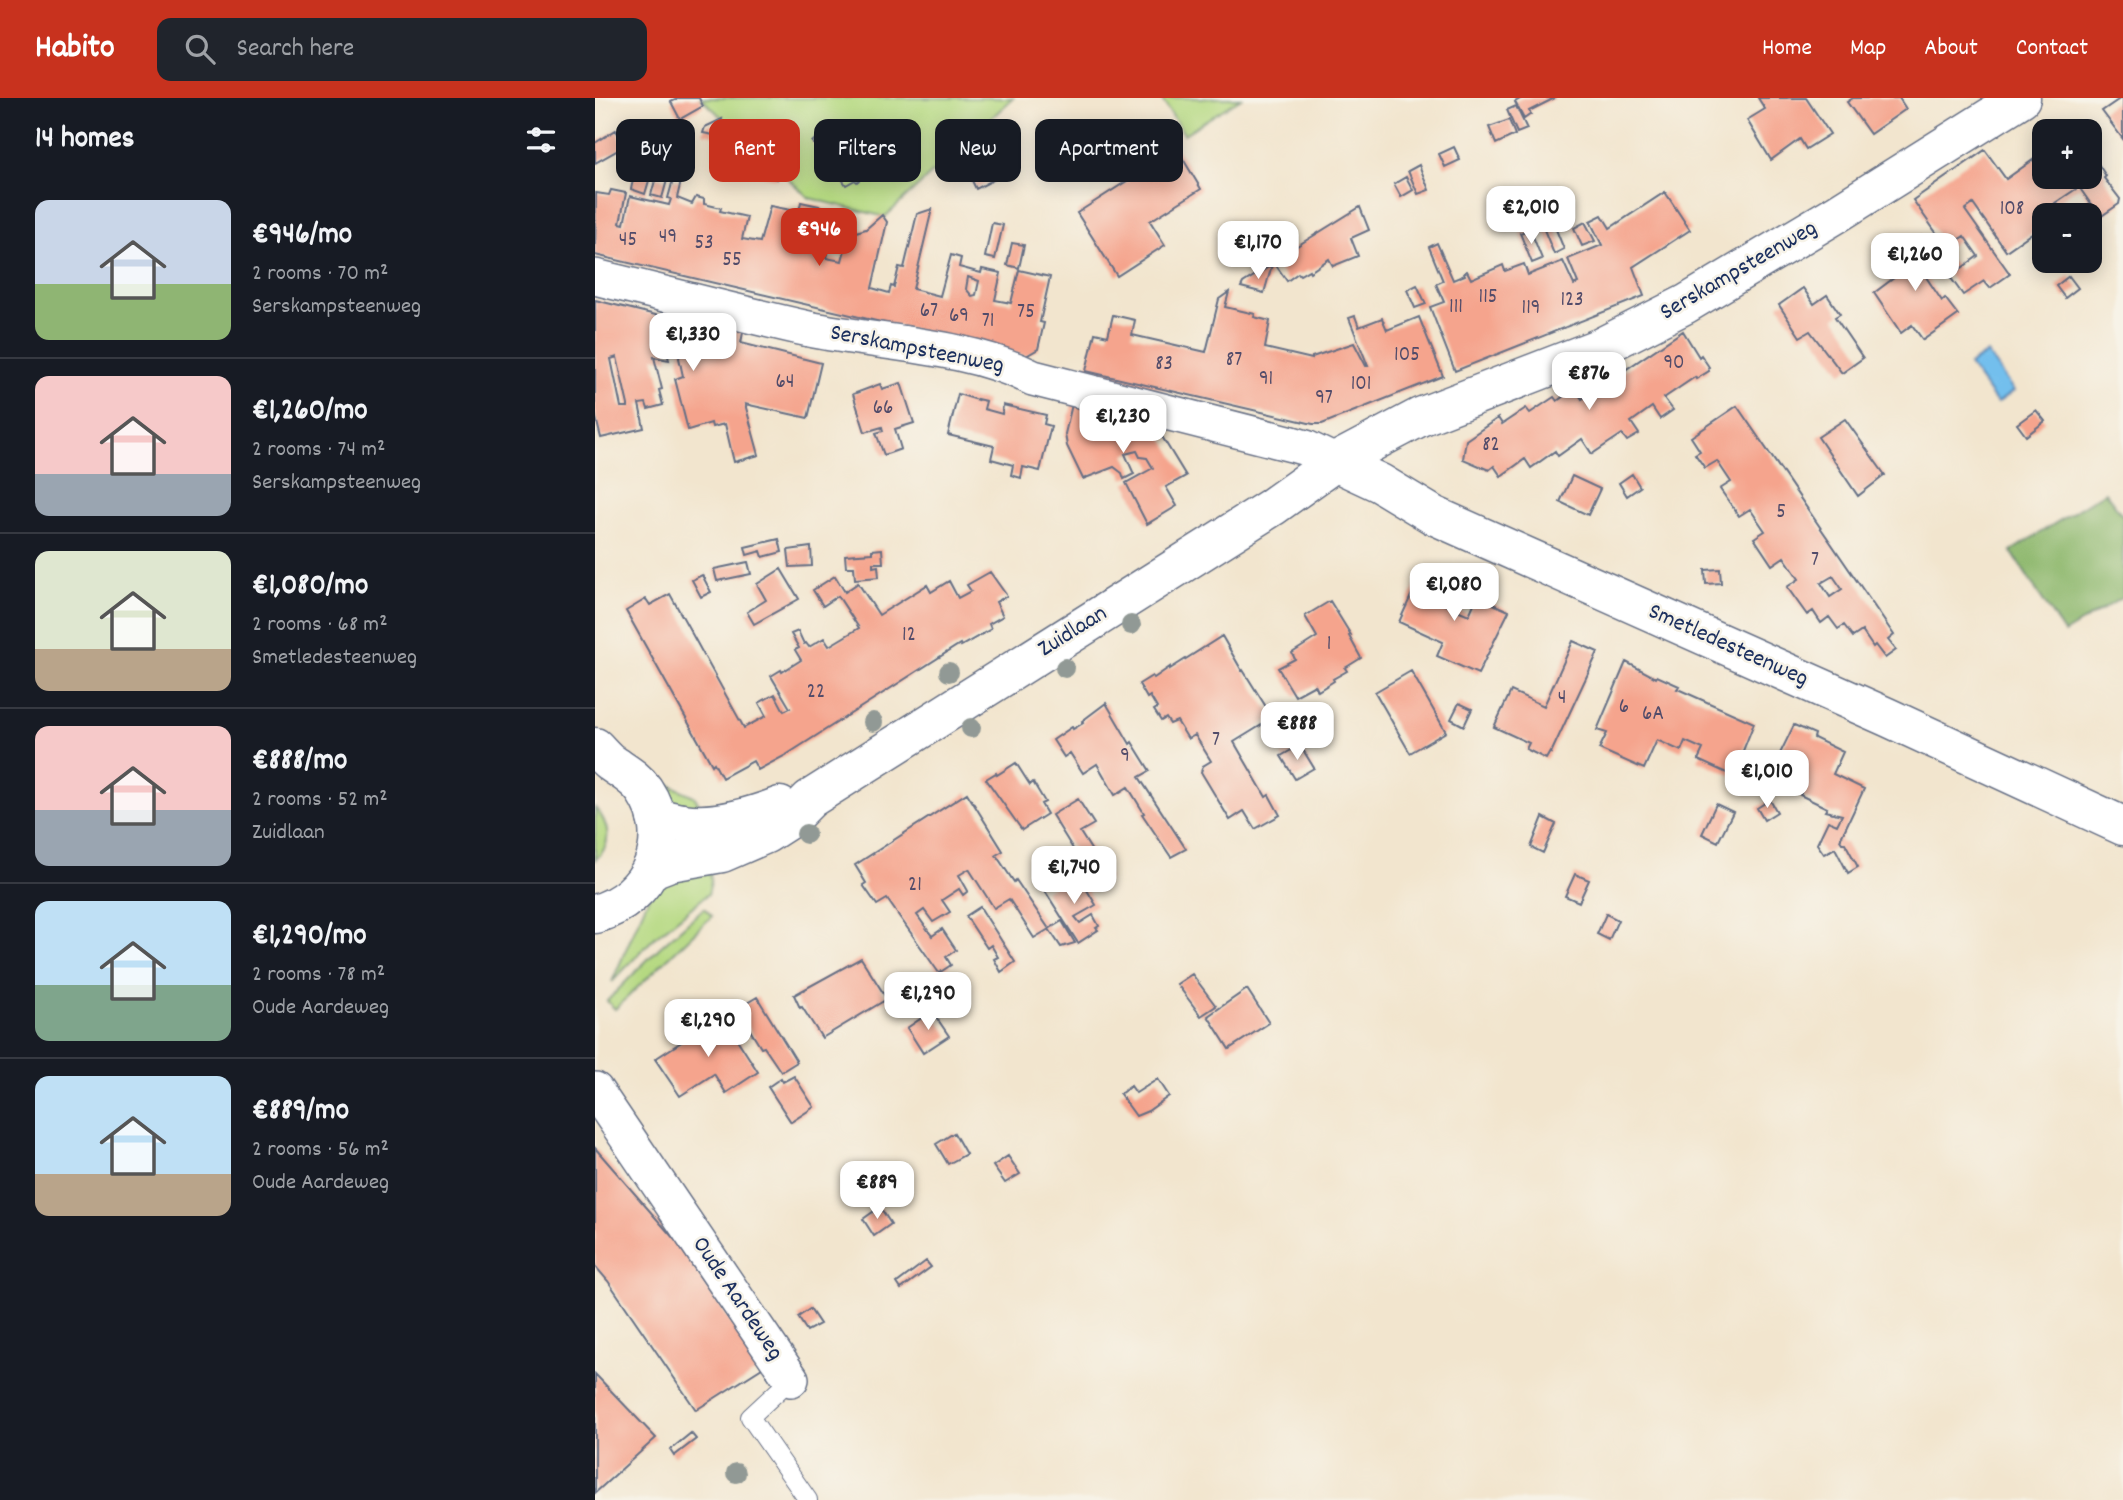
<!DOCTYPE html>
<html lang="en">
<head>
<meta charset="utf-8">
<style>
	:root { --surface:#171b24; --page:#20242c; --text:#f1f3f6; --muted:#9ea1a6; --line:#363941; --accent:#c8321e }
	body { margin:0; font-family:Dekko,sans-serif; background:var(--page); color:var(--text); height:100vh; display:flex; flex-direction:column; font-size:26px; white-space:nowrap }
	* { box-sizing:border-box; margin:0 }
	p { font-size:23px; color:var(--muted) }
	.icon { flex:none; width:38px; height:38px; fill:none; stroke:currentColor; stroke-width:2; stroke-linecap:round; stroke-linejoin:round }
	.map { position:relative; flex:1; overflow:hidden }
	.side { display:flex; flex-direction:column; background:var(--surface); width:595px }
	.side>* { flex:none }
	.hud { position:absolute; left:21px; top:21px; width:665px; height:63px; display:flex; gap:14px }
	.tools { position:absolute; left:1437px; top:21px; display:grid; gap:14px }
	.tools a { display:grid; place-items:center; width:70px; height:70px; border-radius:14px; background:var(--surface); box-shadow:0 4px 18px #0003; font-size:35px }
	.price { position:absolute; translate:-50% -60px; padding:0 16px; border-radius:14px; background:#fff; color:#222; font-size:23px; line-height:46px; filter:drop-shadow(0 2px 4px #0008) }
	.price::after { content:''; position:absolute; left:50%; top:42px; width:21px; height:16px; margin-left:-10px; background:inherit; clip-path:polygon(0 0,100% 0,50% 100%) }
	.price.selected { background:var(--accent); color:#fff }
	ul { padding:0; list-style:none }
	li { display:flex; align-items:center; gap:21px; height:175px; padding:0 35px }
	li+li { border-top:2px solid var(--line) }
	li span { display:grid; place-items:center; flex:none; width:196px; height:140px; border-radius:14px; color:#555 }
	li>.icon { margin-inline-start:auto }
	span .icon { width:84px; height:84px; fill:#fffc; stroke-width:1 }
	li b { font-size:30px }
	h2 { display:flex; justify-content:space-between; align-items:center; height:84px; padding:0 35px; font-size:30px }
	.chip { padding:0 24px; border-radius:14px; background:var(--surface); box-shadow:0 4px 18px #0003; font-size:24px; line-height:63px }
	.chip.selected { background:var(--accent); color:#fff }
	header { display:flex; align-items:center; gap:42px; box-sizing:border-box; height:98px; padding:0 35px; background:var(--accent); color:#fff }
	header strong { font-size:33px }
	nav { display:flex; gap:38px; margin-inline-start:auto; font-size:24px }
	.search { width:490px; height:63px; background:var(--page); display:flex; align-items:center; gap:18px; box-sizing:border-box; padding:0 24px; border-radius:14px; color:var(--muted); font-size:26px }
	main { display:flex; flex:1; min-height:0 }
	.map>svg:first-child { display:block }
	.green { fill:#b5d981; stroke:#688470; stroke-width:2 }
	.forest { fill:#90b96f; stroke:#567466; stroke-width:2 }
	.water { fill:#73bfed; stroke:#4777a6; stroke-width:2 }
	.building { fill:#f5a48d; fill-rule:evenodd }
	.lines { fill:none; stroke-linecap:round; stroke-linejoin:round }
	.service-casing { stroke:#666f85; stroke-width:20 }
	.minor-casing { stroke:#666f85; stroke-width:38 }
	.tertiary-casing { stroke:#666f85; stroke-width:41 }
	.secondary-casing { stroke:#666f85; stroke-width:41 }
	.service { stroke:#fff; stroke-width:18 }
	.minor { stroke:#fff; stroke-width:35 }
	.tertiary { stroke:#fff; stroke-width:38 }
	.secondary { stroke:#fff; stroke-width:38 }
	.tree { fill:#919995 }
	.labels { text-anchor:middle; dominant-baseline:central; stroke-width:5; stroke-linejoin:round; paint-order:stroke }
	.number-label { font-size:21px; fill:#524c6a }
	.street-label { font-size:24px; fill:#1b2f5e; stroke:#f7f3e8 }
</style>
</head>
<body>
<header>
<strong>Habito</strong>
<div class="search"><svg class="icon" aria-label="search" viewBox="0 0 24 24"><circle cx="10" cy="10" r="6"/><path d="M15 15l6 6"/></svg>Search here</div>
<nav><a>Home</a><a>Map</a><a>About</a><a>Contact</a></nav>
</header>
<main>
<section class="side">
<h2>14 homes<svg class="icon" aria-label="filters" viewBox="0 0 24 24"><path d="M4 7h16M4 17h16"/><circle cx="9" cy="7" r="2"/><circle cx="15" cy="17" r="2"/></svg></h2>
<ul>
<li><span style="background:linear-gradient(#c9d6e8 60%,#8fb573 0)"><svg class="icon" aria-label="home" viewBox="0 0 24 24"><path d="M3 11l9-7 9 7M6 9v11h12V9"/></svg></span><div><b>€946/mo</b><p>2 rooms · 70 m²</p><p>Serskampsteenweg</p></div></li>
<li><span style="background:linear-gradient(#f6c9c9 70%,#9aa5b1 0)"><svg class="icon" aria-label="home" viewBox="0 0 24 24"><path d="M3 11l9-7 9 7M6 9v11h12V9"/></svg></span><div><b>€1,260/mo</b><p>2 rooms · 74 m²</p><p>Serskampsteenweg</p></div></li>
<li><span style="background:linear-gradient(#dfe7d0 70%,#b9a48a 0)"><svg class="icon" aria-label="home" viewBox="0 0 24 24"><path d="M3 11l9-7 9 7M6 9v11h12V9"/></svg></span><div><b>€1,080/mo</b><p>2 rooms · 68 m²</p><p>Smetledesteenweg</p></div></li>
<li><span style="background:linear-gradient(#f6c9c9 60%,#9aa5b1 0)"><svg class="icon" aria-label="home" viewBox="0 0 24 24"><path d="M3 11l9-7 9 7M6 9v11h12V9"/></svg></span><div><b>€888/mo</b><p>2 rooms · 52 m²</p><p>Zuidlaan</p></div></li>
<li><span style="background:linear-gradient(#bfe0f5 60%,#7fa58c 0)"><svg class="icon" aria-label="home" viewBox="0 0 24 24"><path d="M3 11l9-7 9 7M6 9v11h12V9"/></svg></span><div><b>€1,290/mo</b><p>2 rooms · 78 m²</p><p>Oude Aardeweg</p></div></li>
<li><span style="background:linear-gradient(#bfe0f5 70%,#b9a48a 0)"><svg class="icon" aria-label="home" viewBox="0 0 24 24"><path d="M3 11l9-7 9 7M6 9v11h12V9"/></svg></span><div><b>€889/mo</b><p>2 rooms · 56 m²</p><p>Oude Aardeweg</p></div></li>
</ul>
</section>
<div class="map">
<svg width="1528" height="1402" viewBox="0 0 1528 1402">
	<rect width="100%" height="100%" fill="#f7f3e8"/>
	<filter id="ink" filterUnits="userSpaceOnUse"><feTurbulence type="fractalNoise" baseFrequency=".0143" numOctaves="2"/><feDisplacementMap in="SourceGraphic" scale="14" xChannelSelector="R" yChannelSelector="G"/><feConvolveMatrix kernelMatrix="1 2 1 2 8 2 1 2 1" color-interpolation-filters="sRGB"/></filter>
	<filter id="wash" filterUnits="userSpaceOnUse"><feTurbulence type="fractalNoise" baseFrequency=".00686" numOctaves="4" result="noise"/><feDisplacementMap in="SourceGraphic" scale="28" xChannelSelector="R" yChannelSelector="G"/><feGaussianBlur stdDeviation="1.57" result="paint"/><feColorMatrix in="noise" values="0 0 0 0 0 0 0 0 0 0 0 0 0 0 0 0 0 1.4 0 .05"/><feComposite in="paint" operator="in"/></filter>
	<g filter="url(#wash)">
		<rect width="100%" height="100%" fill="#f2e5ce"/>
		<path class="green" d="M106,0H418L290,119L214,100Z
			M566,0H646L589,36Z
			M64,682L99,698L107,711C81,711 76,704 64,682Z
			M0,710C15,726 18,747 0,762Z
			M115,775L116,784L113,796L59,840L17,884L54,798L66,786L86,778Z
			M109,810L117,818L20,911L12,903L64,850Z"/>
		<path class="forest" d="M1510,394L1528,418V499L1469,535L1416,453Z"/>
		<path class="water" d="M1392,255L1419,293L1402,305L1374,267Z"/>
		<g id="blocks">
			<path class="building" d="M84,0H104L108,8L85,21L76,4Z
				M927,0H960L934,13L936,16L929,21L920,4Z
				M1163,0H1211L1235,36L1211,51L1205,41L1176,62L1152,22L1170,11Z
				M1258,0H1304L1311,11L1275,36L1252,4Z
				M1526,0H1528V41L1507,13Z
				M921,8L932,31L922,35L912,12Z
				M127,21L124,38L108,35L110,29Z
				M914,22L920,37L901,46L894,29Z
				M355,25L367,38L354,50L342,36Z
				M21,32L30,48L0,65V45Z
				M146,32L185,69L182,81L136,70Z
				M227,35L237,46L227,55L217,44Z
				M859,49L865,62L850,69L844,56Z
				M582,51L606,91L555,123L570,147L522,178L482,115Z
				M1390,52L1411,81L1449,54V79H1494V52L1511,78L1509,80L1525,101L1524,106L1505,119L1484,89L1460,105L1464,111L1457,117H1449V123L1444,127V130L1411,153L1378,106L1370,112L1415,176L1395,190L1389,183L1368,197L1348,169L1358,163L1364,172L1383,158L1369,138L1352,150L1318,102Z
				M395,54L406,78L381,91L369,66Z
				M259,61L271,76L262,84L260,82L251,87L242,74Z
				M47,65L58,69L50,96L36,91L41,69H45Z
				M824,67L834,92L823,96L813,73Z
				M61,79L72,82L67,100L56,97Z
				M811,79L818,92L806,99L799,86Z
				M78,82L86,83L82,100L97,106L101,99L109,101V106L126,110L125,113L152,119L147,141L165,144L175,108L201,113L193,147L196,148L206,104L224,108L239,122L231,160L247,163L254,136L271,131L287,117L292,124L277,190L294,195L296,188L299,189L304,169L309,170L322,116L337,111L318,191L345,198L356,157L366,160L364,169L386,175L387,171L406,175L400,202L416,205L424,172L455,179L445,224L449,225L443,251L431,258L0,157L1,95L14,97L16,92L31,95L25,125L29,126L35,98L74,107L76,101L73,100ZM373,179L384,183L381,197L377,198L371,191Z
				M944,90L969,151L959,156L941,112L929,117L922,100Z
				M1070,94L1095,132L1038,169L1049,198L860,273L835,209L849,204L841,186L848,183L834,149L842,145L858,182L870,177L869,175L872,173L876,181L908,167L910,173L929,166L933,177L968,163L979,187L983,185L973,161L1007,147L995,123L1007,117L1015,130Z
				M765,109L774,132L756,140L763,158L738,168L734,161L715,174L714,172L705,177L703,175L692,183L678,163Z
				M990,124L1000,143L987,148L979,130Z
				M397,125L408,127L400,161L390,159Z
				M935,131L947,161L937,165L925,135Z
				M1326,138L1344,166L1329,176L1347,203L1350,200L1363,217L1328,242L1317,227L1306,235L1279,195L1308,173L1298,157Z
				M417,145L429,147L424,170L412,167Z
				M677,167L669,195L646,189L648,185Z
				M1474,178L1483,190L1470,200L1461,188Z
				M822,187L831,206L820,210L812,192Z
				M1208,190L1219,206L1232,197L1245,216L1240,219L1268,260L1247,275L1215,233L1205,239L1184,207Z
				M634,194L630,209L660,216L659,219L675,223L670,250L717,261V259L759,245L771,268H773L754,220L760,218L764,229L787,220L792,232L824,219L848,278L727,326H718L491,273L500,235L513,238L518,217L540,222L537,237L611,254L624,201Z
				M0,202L81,222L84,209L150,224L146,245L226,265L213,320L150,306L164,357L139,364L130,326L117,329L116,325L93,332L80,281L88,278L84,260L87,249L76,247L72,254L74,262L59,259L67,291L64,292L68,307L53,311L51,305L44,306L49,330L6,340L0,316ZM22,259L33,307V309H26L16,261Z
				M1088,233L1104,259L1106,257L1114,269L1113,270L1114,273L1101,281L1100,279L1069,300L1078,312L1065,321L1057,309L1036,324L1044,336L1032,343L1027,336L997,356L987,341L963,358L960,353L936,370L930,361L906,378L899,368L894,372L868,361L871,342L903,320L907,326L931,310L935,315L959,299L962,303L980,290L987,301Z
				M306,285L319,325L300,331L306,351L289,357L281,335L288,333L287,329L270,334L258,296L285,286L287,291Z
				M363,296L382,302V301L391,303L389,311L407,316L408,307L451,317L449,326L456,328L445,373L428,369L426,380L416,377L418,367L396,361L399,348L353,337Z
				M478,302L533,315L530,329L566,337L591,378L571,389L582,408L552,426L531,385L558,370L552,360L545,359L542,353L530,356L539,376L529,381L527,375L519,369L488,381L472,348L470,336Z
				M1142,308L1299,537L1293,542L1301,552L1290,560L1280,547L1278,549L1267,533L1258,539L1249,527L1243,531L1234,519L1226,525L1218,513L1212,517L1192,489L1204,481L1189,459L1177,467L1159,440L1170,433L1155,411L1144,418L1125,391L1136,384L1122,363L1110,370L1100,356L1105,353L1096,339ZM1238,478L1247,491L1235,499L1226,485Z
				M1441,312L1450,323L1431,338L1422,326Z
				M1250,321L1290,377L1263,398L1223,339Z
				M1037,376L1045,389L1032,398L1024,385Z
				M977,378L1005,391L993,417L965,404Z
				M184,441L187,454L168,459L166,453L152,457L150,449Z
				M216,449L217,468L195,469L193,452Z
				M287,451L288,465H278V469L283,468L284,479L260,481L259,469H251L250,457L277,455V452Z
				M153,464L156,476L122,483L119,471Z
				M186,471L204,501L159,526L152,514L171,502L162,486Z
				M1125,471L1126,485L1111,486L1110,472Z
				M395,474L412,498L401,504L408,518L394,526L396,531L366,548L365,546L191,657L163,672L158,663L127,680L119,665L117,667L31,513L51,501L55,507L75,496L149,630L171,618L164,605L180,596L189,613L195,610L176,578L186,572L187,574L206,562L200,552L204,550L196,536L203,533L209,546L211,545L214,549L229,540L234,548L264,530L243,498L228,508L218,492L240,478L250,494L263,485L284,517L332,487L336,494L354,483L363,500L376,493L372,487Z
				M827,474L859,488L850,507L874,517L882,499L914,513L883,576L842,558L848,544L804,524Z
				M107,477L116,494L106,499L97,482Z
				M735,503L756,537L754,538L766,560L750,570L752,573L738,581L739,583L723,593L720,587L700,598L683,570L700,561L697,555L722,539L710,518Z
				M627,538L647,573L648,572L678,620L639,644L671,699L674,697L685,717L660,731L649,713L635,722L606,674L608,668L616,663L600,637L593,641L582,623L575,626L571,620L566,623L559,612L562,610L555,598L552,600L544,586L557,578L559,580L575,569V571Z
				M978,543L1003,554L956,655L955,654L951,661L931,651L934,645L899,629L916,593L949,608Z
				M1031,564L1061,580L1062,578L1084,588L1082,591L1085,592L1159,625L1138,678L1103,662L1108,651L1090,643L1086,653L1062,642L1049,671L1004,651L1012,635L1002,632Z
				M816,573L851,634L815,655L780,594Z
				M511,605L535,646L537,644L555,673L544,679L591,751L576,759L547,716L549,715L533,689L520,697L502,666L488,675L475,655L469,659L458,642L477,629L478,631L488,625L487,623Z
				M864,605L877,611L869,628L856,621Z
				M1199,627L1220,636L1219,640L1248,654L1238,676L1269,691L1245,742L1247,745H1250L1263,769L1253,775L1240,750L1229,756L1222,746L1233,723L1242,727L1247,717L1230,713L1232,710L1205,697L1206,695L1174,678Z
				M705,647L719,670L700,681L686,658Z
				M421,665L435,687L438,684L450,704L446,706L452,716L427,732L391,681L401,675L402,677Z
				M372,695L408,753L401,757L419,784L421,782L454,831L439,840L414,801L399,810L374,771L364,777L373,793L368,797L364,791L347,802L355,814L338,824L329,812L322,817L337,838L347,831L361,852L351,859L356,867L344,875L292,801L282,807L268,787L271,785L260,767Z
				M483,701L499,726L485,734L514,780L501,788L457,717Z
				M1175,702L1182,714L1169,722L1162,710Z
				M1121,706L1138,714L1123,744L1107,736Z
				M948,719L961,726L948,755L936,749Z
				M481,774L501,807L480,819L485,825L498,817L504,828L501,830L503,832L483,845L450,793Z
				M980,776L994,782L984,804L970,798Z
				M385,809L420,864L406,874L399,861L403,859L396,847L392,850L371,818Z
				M1011,816L1023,822L1014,842L1002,836Z
				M467,823L480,845L466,849L454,831Z
				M266,860L292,901L227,940L207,909L205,910L199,897Z
				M597,876L621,908L606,918L582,886Z
				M652,891L674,925L634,951L613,918Z
				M162,899L202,964L186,974L169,949L166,950L142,911Z
				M337,913L354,938L328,955L312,930Z
				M127,918L163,974L131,995L119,976L85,998L60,961Z
				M199,978L219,1009L196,1024L173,989L186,980L188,984Z
				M563,981L574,998L553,1013L541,1018L525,996L536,988L541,995Z
				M359,1035L371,1056L353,1066L341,1046Z
				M0,1050L80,1142L167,1270L101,1312L13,1183L0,1168Z
				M413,1058L425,1076L410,1085L398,1068Z
				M285,1109L296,1126L279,1138L268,1121Z
				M331,1163L336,1169L306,1191L302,1185Z
				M215,1211L225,1226L212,1233L203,1219Z
				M0,1276L61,1340L0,1395Z
				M96,1335L101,1341L79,1358L75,1352Z"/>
		</g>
	</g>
	<g filter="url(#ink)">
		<use href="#blocks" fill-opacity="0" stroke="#666f85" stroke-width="2"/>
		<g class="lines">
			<defs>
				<path id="service" d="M196,1281L155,1319L213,1402"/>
				<path id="minor" d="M0,179C71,196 142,215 214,231C287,246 370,246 438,280L697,346L711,350L740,364
					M0,992L196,1281"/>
				<path id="tertiary" d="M740,364L785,385L838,417L1292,619L1528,728
					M61,720C70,721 79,724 88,725C119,730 156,719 185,708
					M57,771L75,764L127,755L171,736L196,720L215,701L677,409L740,364L825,319L1006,249L1091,206L1243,115L1426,0"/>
				<path id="secondary" d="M0,649C5,654 10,660 15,664C27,673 40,679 49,692C82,742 56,800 0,816"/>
			</defs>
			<use href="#service" class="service-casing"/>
			<use href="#minor" class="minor-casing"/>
			<use href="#tertiary" class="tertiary-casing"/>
			<use href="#secondary" class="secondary-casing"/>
			<use href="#service" class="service"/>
			<use href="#minor" class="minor"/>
			<use href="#tertiary" class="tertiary"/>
			<use href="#secondary" class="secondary"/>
		</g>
		<g class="tree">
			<circle cx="536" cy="527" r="10"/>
			<circle cx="470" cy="570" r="10"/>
			<circle cx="354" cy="574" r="10"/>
			<circle cx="278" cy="624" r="10"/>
			<circle cx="376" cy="630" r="10"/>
			<circle cx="211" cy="736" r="10"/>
			<circle cx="141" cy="1375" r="10"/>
		</g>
	</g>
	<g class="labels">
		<g class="number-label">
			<text x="1417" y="112">108</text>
			<text x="73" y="140">49</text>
			<text x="33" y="143">45</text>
			<text x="109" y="146">53</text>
			<text x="137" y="163">55</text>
			<text x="893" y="200">115</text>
			<text x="977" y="203">123</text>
			<text x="861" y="210">111</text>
			<text x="936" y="211">119</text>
			<text x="334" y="214">67</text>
			<text x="431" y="215">75</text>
			<text x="364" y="219">69</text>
			<text x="393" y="224">71</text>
			<text x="812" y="258">105</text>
			<text x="639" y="263">87</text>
			<text x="1079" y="266">90</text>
			<text x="569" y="267">83</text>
			<text x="671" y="282">91</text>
			<text x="190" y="285">64</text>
			<text x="766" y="287">101</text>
			<text x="729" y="301">97</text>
			<text x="288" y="311">66</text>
			<text x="896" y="348">82</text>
			<text x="1186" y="415">5</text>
			<text x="1220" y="463">7</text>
			<text x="314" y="538">12</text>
			<text x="734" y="547">1</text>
			<text x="221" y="595">22</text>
			<text x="967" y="601">4</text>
			<text x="1029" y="610">6</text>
			<text x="1058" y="617">6A</text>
			<text x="621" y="643">7</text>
			<text x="530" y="659">9</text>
			<text x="320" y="788">21</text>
		</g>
		<g class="street-label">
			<text transform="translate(1144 173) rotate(-30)">Serskampsteenweg</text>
			<text transform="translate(322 252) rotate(11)">Serskampsteenweg</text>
			<text transform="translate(478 534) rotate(-32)">Zuidlaan</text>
			<text transform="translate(1133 548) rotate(24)">Smetledesteenweg</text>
			<text transform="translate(142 1201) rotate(56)">Oude Aardeweg</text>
		</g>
	</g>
</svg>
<div class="tools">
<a>+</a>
<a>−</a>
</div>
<b class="price" style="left:936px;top:148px">€2,010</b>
<b class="price selected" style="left:224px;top:170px">€946</b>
<b class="price" style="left:663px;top:183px">€1,170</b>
<b class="price" style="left:1320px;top:195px">€1,260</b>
<b class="price" style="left:98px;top:275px">€1,330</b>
<b class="price" style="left:994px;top:314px">€876</b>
<b class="price" style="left:528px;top:357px">€1,230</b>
<b class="price" style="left:859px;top:525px">€1,080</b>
<b class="price" style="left:702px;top:664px">€888</b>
<b class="price" style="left:1172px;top:712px">€1,010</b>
<b class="price" style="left:479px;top:808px">€1,740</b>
<b class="price" style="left:333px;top:934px">€1,290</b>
<b class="price" style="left:113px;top:961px">€1,290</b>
<b class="price" style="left:282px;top:1123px">€889</b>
<div class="hud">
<a class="chip">Buy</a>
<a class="chip selected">Rent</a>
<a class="chip">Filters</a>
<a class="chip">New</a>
<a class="chip">Apartment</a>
</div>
</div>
</main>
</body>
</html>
